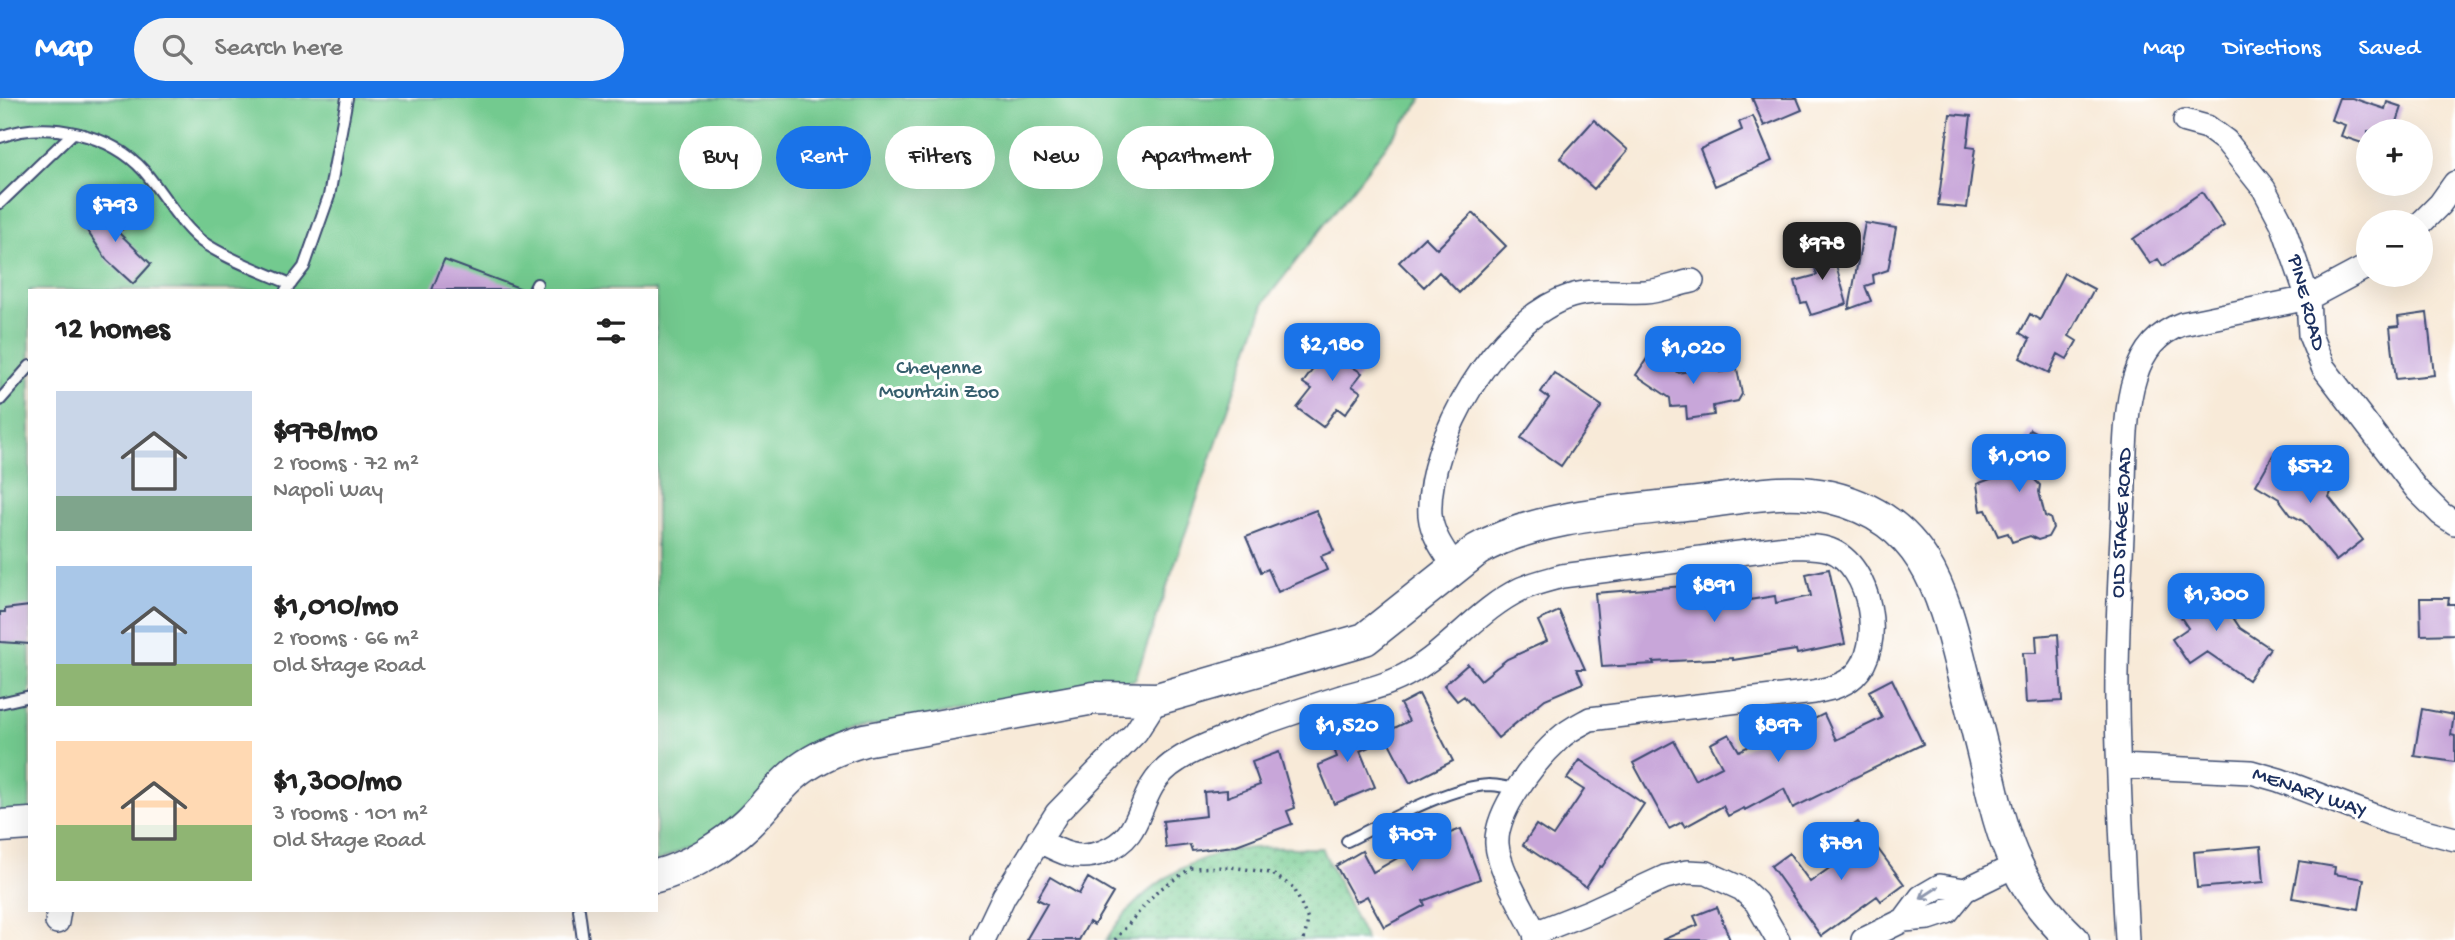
<!DOCTYPE html>
<html lang="en">
<head>
<meta charset="utf-8">
<style>
	:root { --surface:#fff; --page:#f2f2f2; --text:#222; --muted:#767676; --accent:#1a73e8 }
	body { margin:0; font-family:"Gochi Hand",sans-serif; background:var(--page); color:var(--text); height:100vh; display:flex; flex-direction:column; font-size:26px; white-space:nowrap }
	* { box-sizing:border-box; margin:0 }
	p { font-size:23px; color:var(--muted) }
	.icon { flex:none; width:38px; height:38px; fill:none; stroke:currentColor; stroke-width:2; stroke-linecap:round; stroke-linejoin:round }
	.map { position:relative; flex:1; overflow:hidden }
	.sheet { position:absolute; left:28px; top:191px; width:630px; height:623px; display:flex; flex-direction:column; background:var(--surface); border-radius:0px; box-shadow:0 7px 28px #0002 }
	.sheet>* { flex:none }
	.hud { position:absolute; left:679px; top:28px; width:665px; height:63px; display:flex; gap:14px }
	.fabs { position:absolute; left:2356px; top:21px; display:grid; gap:14px }
	.fabs a { display:grid; place-items:center; width:77px; height:77px; border-radius:50%; background:var(--surface); box-shadow:0 7px 28px #0002; font-size:35px }
	.price { position:absolute; translate:-50% -60px; padding:0 16px; border-radius:14px; background:var(--accent); color:#fff; font-size:23px; line-height:46px; filter:drop-shadow(0 2px 4px #0008) }
	.price::after { content:''; position:absolute; left:50%; top:42px; width:21px; height:16px; margin-left:-10px; background:inherit; clip-path:polygon(0 0,100% 0,50% 100%) }
	.price.on { background:#222; color:#fff }
	ul { padding:0; list-style:none }
	li { display:flex; align-items:center; gap:21px; height:175px; padding:0 28px }
	li span { display:grid; place-items:center; flex:none; width:196px; height:140px; border-radius:0px; color:#555 }
	li>.icon { margin-inline-start:auto }
	span .icon { width:84px; height:84px; fill:#fffc; stroke-width:1 }
	li b { font-size:30px }
	h2 { display:flex; justify-content:space-between; align-items:center; height:84px; padding:0 28px; font-size:30px }
	.chip { padding:0 24px; border-radius:32px; background:var(--surface); box-shadow:0 7px 28px #0002; font-size:24px; line-height:63px }
	.chip.on { background:var(--accent); color:#fff }
	header { display:flex; align-items:center; gap:42px; box-sizing:border-box; height:98px; padding:0 35px; background:var(--accent); color:#fff }
	header strong { font-size:33px }
	nav { display:flex; gap:38px; margin-inline-start:auto; font-size:24px }
	.search { width:490px; height:63px; background:var(--page); display:flex; align-items:center; gap:18px; box-sizing:border-box; padding:0 24px; border-radius:38px; color:var(--muted); font-size:26px }
	.map>svg:first-child { display:block }
	.grass { fill:url(#grass-dots); stroke:#477c76; stroke-width:2 }
	.park { fill:#73ca8f; stroke:#477c76; stroke-width:2 }
	.building { fill:#c8a6d9 }
	.lines { fill:none; stroke-linecap:round; stroke-linejoin:round }
	.lane-casing { stroke:#3c4b70; stroke-width:14 }
	.street-casing { stroke:#3c4b70; stroke-width:26 }
	.secondary-casing { stroke:#3c4b70; stroke-width:35 }
	.path { stroke:#3c4b70; stroke-width:3.5; stroke-dasharray:2 5; stroke-linecap:butt }
	.lane { stroke:#fff; stroke-width:10 }
	.street { stroke:#fff; stroke-width:23 }
	.secondary { stroke:#fff; stroke-width:32 }
	.oneway { stroke:#8d97ae }
	.labels { text-anchor:middle; dominant-baseline:central; stroke-width:6; stroke-linejoin:round; paint-order:stroke }
	.street-label { font-size:21px; fill:#1b2f5e; stroke:#fff }
	.park-label { font-size:21px; fill:#355e6d; stroke:#fff }
</style>
</head>
<body>
<header>
<strong>Map</strong>
<div class="search"><svg class="icon" aria-label="search" viewBox="0 0 24 24"><circle cx="10" cy="10" r="6"/><path d="M15 15l6 6"/></svg>Search here</div>
<nav><a>Map</a><a>Directions</a><a>Saved</a></nav>
</header>
<div class="map">
<svg width="2455" height="842" viewBox="0 0 2455 842">
	<defs>
		<pattern id="grass-dots" width="8" height="8" patternUnits="userSpaceOnUse" patternTransform="scale(1.75)"><rect width="8" height="8" fill="#73ca8f"/><path d="M2 2h.1M6 6h.1" fill="none" stroke="#5ea478" stroke-width="1.8" stroke-linecap="round"/></pattern>
	</defs>
	<rect width="100%" height="100%" fill="#fff"/>
	<filter id="ink" filterUnits="userSpaceOnUse"><feTurbulence type="fractalNoise" baseFrequency=".0143" numOctaves="2"/><feDisplacementMap in="SourceGraphic" scale="14" xChannelSelector="R" yChannelSelector="G"/><feConvolveMatrix kernelMatrix="1 2 1 2 8 2 1 2 1" color-interpolation-filters="sRGB"/></filter>
	<filter id="wash" filterUnits="userSpaceOnUse"><feTurbulence type="fractalNoise" baseFrequency=".00686" numOctaves="4" result="noise"/><feDisplacementMap in="SourceGraphic" scale="28" xChannelSelector="R" yChannelSelector="G"/><feGaussianBlur stdDeviation="1.57" result="paint"/><feColorMatrix in="noise" values="0 0 0 0 0 0 0 0 0 0 0 0 0 0 0 0 0 1.4 0 .05"/><feComposite in="paint" operator="in"/></filter>
	<g filter="url(#wash)">
		<rect width="100%" height="100%" fill="#f8ead8"/>
		<path class="grass" d="M1322,750L1366,842H1106C1135,796 1182,761 1235,752C1261,747 1295,751 1322,750Z"/>
		<path class="park" d="M0,0H1423L1265,203L1135,582L840,634L731,723L702,743L656,764V192H30V714L0,716Z"/>
		<g id="blocks">
			<path class="building" d="M1752,0H1797L1802,12L1764,28Z
				M2339,0H2352L2385,11L2387,4L2402,9L2394,33H2368V47L2341,38L2345,27L2331,22Z
				M1950,16L1971,18L1967,49L1975,50L1967,110L1938,107Z
				M1753,18L1772,63L1715,88L1700,51L1742,32L1739,24Z
				M1594,22L1628,52L1594,91L1560,60Z
				M2202,94L2224,128L2163,168L2158,161L2150,166L2133,141Z
				M106,106L123,131L118,134L151,166L133,186L107,162L81,124Z
				M1473,115L1506,148L1459,195L1439,174L1424,189L1399,164L1425,139L1437,151Z
				M1865,125L1896,130L1888,172L1873,177L1874,185L1865,188L1871,203L1849,211Z
				M1829,143L1847,206L1811,217L1806,204L1801,205L1795,183L1817,177L1809,149Z
				M444,162L522,191V192H432Z
				M2064,175L2094,191L2069,238L2077,243L2067,261L2058,256L2049,275L2020,260L2030,241L2020,235L2030,216L2040,222Z
				M2427,215L2434,277L2396,281L2390,229L2399,228L2398,219Z
				M1337,238L1360,255L1351,268L1362,275L1352,288L1361,294L1345,316L1337,310L1323,329L1297,310L1312,291L1303,285Z
				M1650,256L1679,275L1719,267L1720,274L1737,271L1742,296L1738,303L1713,308L1714,317L1687,321L1686,308L1671,309L1670,300L1636,277Z
				M1554,275L1602,308L1561,368L1521,340L1549,300L1541,294Z
				M2030,331L2053,344L2034,381L2040,387L2039,394L2045,418L2050,420L2053,430L2048,439L2038,442L2030,438L2012,444L2008,435L1998,438L1986,412L1981,413L1977,386L2009,374Z
				M2273,357L2304,375L2309,372L2322,379L2332,392L2329,399L2363,442L2336,463L2303,423L2291,417L2279,401L2256,387Z
				M1316,412L1334,453L1321,458L1327,472L1278,494L1268,471L1261,474L1246,439Z
				M1829,471L1845,546L1797,556L1796,552L1733,562V560L1653,564L1654,566L1602,569L1595,495L1684,488L1685,506L1724,504L1721,488L1746,484L1749,502L1775,498L1776,505L1811,498L1806,476Z
				M2208,482L2240,530L2270,550L2248,582L2207,554L2189,566L2172,541L2188,530L2172,506Z
				M2420,500H2449L2448,506H2455V536L2421,537Z
				M30,508V546L0,544V514H5V511Z
				M1559,513L1585,571H1577L1583,585L1545,601L1498,640L1464,598L1457,603L1444,587L1468,566L1481,582L1507,561L1547,543L1538,523Z
				M2058,536L2062,603L2026,605L2023,555H2037L2036,538Z
				M1892,581L1923,646L1793,710L1784,691L1745,712L1744,710L1728,718L1723,708L1685,729L1682,724L1669,731L1633,665L1674,643L1695,682L1722,668L1710,646L1729,636L1739,653L1780,633L1782,637L1824,616L1836,642L1882,620L1869,593Z
				M1419,596L1453,663L1410,685L1384,635L1409,623L1400,606Z
				M2422,611L2454,617L2451,637L2455,638V664L2414,658Z
				M1359,623L1369,649L1360,653L1375,689L1334,706L1318,667L1337,659L1328,636Z
				M1279,654L1295,710L1287,713L1292,726L1234,748L1192,753L1190,747L1166,750L1163,723L1206,718L1204,694L1227,692V699L1260,687L1252,664Z
				M1580,662L1644,706L1602,769L1600,768L1586,789L1523,747L1536,727L1553,738L1584,692L1567,681Z
				M1427,722L1434,741L1461,731L1480,781L1423,803L1425,807L1384,829L1367,798L1356,804L1336,768L1362,753L1373,774L1406,755L1398,733Z
				M1858,724L1904,786L1881,803L1877,798L1821,838L1771,768L1789,755L1810,784L1853,753L1841,736Z
				M2261,748L2264,784L2197,790L2194,754Z
				M2299,763L2335,769L2334,776L2364,781L2359,811L2292,800Z
				M1050,779L1079,796L1088,780L1113,795L1094,827L1089,824L1079,842H1026L1047,806L1037,801Z
				M1717,809L1730,842H1662L1698,827L1694,818Z"/>
		</g>
	</g>
	<g filter="url(#ink)">
		<use href="#blocks" fill-opacity="0" stroke="#3c4b70" stroke-width="2"/>
		<g class="lines">
			<defs>
				<path id="lane" d="M0,39C46,21 111,36 144,73C163,95 183,132 207,147C232,163 263,174 291,186
					M0,105L73,35
					M286,192L304,169L329,98L347,0
					M534,192L537,186
					M0,302L30,268
					M0,605L30,598
					M1347,743C1384,725 1449,688 1489,687C1498,687 1508,690 1517,691
					M579,812L583,842"/>
				<path id="street" d="M2185,23L2207,29L2226,43L2264,91L2282,125L2308,200L2310,237L2323,269L2417,392L2441,416L2455,425
					M2420,126L2440,106L2455,85
					M1455,469C1444,453 1432,437 1430,417C1426,343 1498,220 1571,198C1594,191 1621,195 1645,194C1661,193 1677,186 1692,183
					M2119,668L2251,674L2279,682L2390,724L2455,741
					M1038,742C1060,754 1077,764 1103,754C1138,740 1136,716 1152,688C1158,678 1168,668 1178,662C1194,651 1213,645 1231,637C1267,623 1304,611 1341,599C1365,592 1390,587 1411,574C1451,551 1479,511 1521,491C1534,485 1548,482 1562,478L1786,449C1800,449 1816,447 1830,452C1871,467 1886,549 1854,578C1843,588 1829,591 1814,594L1590,621C1579,627 1568,632 1559,641C1535,663 1495,713 1497,746C1498,770 1524,812 1535,835L1536,842
					M1904,822L1921,799L1940,788L1965,792
					M57,824L59,812
					M1535,835L1591,813L1665,779L1687,774L1707,775L1742,791L1756,804L1778,842
					M983,842L1004,798L1057,715L1136,634L1157,601
					M1863,842L1904,822L1929,820L1947,814L1965,792L2016,767
					M2127,842C2123,764 2118,686 2117,608C2116,544 2120,480 2123,417C2125,377 2123,315 2135,279C2143,253 2157,235 2182,226L2308,200L2368,168"/>
				<path id="secondary" d="M0,728L30,726
					M656,778C688,770 725,747 748,725C766,708 780,686 801,671C820,657 841,649 864,642L1094,600L1157,601L1365,541L1477,452C1538,416 1633,413 1704,404C1745,399 1788,389 1830,399C1923,421 1942,490 1962,572C1971,606 1980,641 1988,675C1995,706 2002,737 2016,766C2029,795 2050,820 2073,842"/>
			</defs>
			<use href="#lane" class="lane-casing"/>
			<use href="#street" class="street-casing"/>
			<use href="#secondary" class="secondary-casing"/>
			<path class="path" d="M1115,842L1156,794L1191,770L1231,769L1271,775L1294,790L1308,822L1304,842"/>
			<use href="#lane" class="lane"/>
			<use href="#street" class="street"/>
			<use href="#secondary" class="secondary"/>
		</g>
		<defs><path id="oneway-shaft" d="M-6 0H5M1.5-3L5.5 0L1.5 3" fill="none" stroke-width="1.6" stroke-linecap="round" stroke-linejoin="round" transform="scale(1.75)"/></defs>
		<use class="oneway" href="#oneway-shaft" transform="translate(1929 795) rotate(147)"/>
	</g>
	<g class="labels">
		<g class="street-label">
			<text transform="translate(2305 205) rotate(75)">PINE ROAD</text>
			<text transform="translate(2123 425) rotate(-87)">OLD STAGE ROAD</text>
			<text transform="translate(2309 696) rotate(19)">MENARY WAY</text>
		</g>
		<g class="park-label">
			<text x="939" y="271">Cheyenne<tspan x="939" dy="24">Mountain Zoo</tspan></text>
		</g>
	</g>
</svg>
<div class="fabs">
<a>+</a>
<a>−</a>
</div>
<b class="price" style="left:115px;top:146px">$793</b>
<b class="price on" style="left:1822px;top:184px">$978</b>
<b class="price" style="left:1332px;top:285px">$2,180</b>
<b class="price" style="left:1693px;top:288px">$1,020</b>
<b class="price" style="left:2019px;top:396px">$1,010</b>
<b class="price" style="left:2310px;top:407px">$572</b>
<b class="price" style="left:1714px;top:526px">$891</b>
<b class="price" style="left:2216px;top:535px">$1,300</b>
<b class="price" style="left:1347px;top:666px">$1,520</b>
<b class="price" style="left:1778px;top:666px">$897</b>
<b class="price" style="left:1412px;top:775px">$707</b>
<b class="price" style="left:1841px;top:784px">$781</b>
<div class="hud">
<a class="chip">Buy</a>
<a class="chip on">Rent</a>
<a class="chip">Filters</a>
<a class="chip">New</a>
<a class="chip">Apartment</a>
</div>
<section class="sheet">
<h2>12 homes<svg class="icon" aria-label="filters" viewBox="0 0 24 24"><path d="M4 7h16M4 17h16"/><circle cx="9" cy="7" r="2"/><circle cx="15" cy="17" r="2"/></svg></h2>
<ul>
<li><span style="background:linear-gradient(#c9d6e8 75%,#7fa58c 0)"><svg class="icon" aria-label="home" viewBox="0 0 24 24"><path d="M3 11l9-7 9 7M6 9v11h12V9"/></svg></span><div><b>$978/mo</b><p>2 rooms · 72 m²</p><p>Napoli Way</p></div></li>
<li><span style="background:linear-gradient(#a9c7e8 70%,#8fb573 0)"><svg class="icon" aria-label="home" viewBox="0 0 24 24"><path d="M3 11l9-7 9 7M6 9v11h12V9"/></svg></span><div><b>$1,010/mo</b><p>2 rooms · 66 m²</p><p>Old Stage Road</p></div></li>
<li><span style="background:linear-gradient(#ffd9b3 60%,#8fb573 0)"><svg class="icon" aria-label="home" viewBox="0 0 24 24"><path d="M3 11l9-7 9 7M6 9v11h12V9"/></svg></span><div><b>$1,300/mo</b><p>3 rooms · 101 m²</p><p>Old Stage Road</p></div></li>
</ul>
</section>
</div>
</body>
</html>
